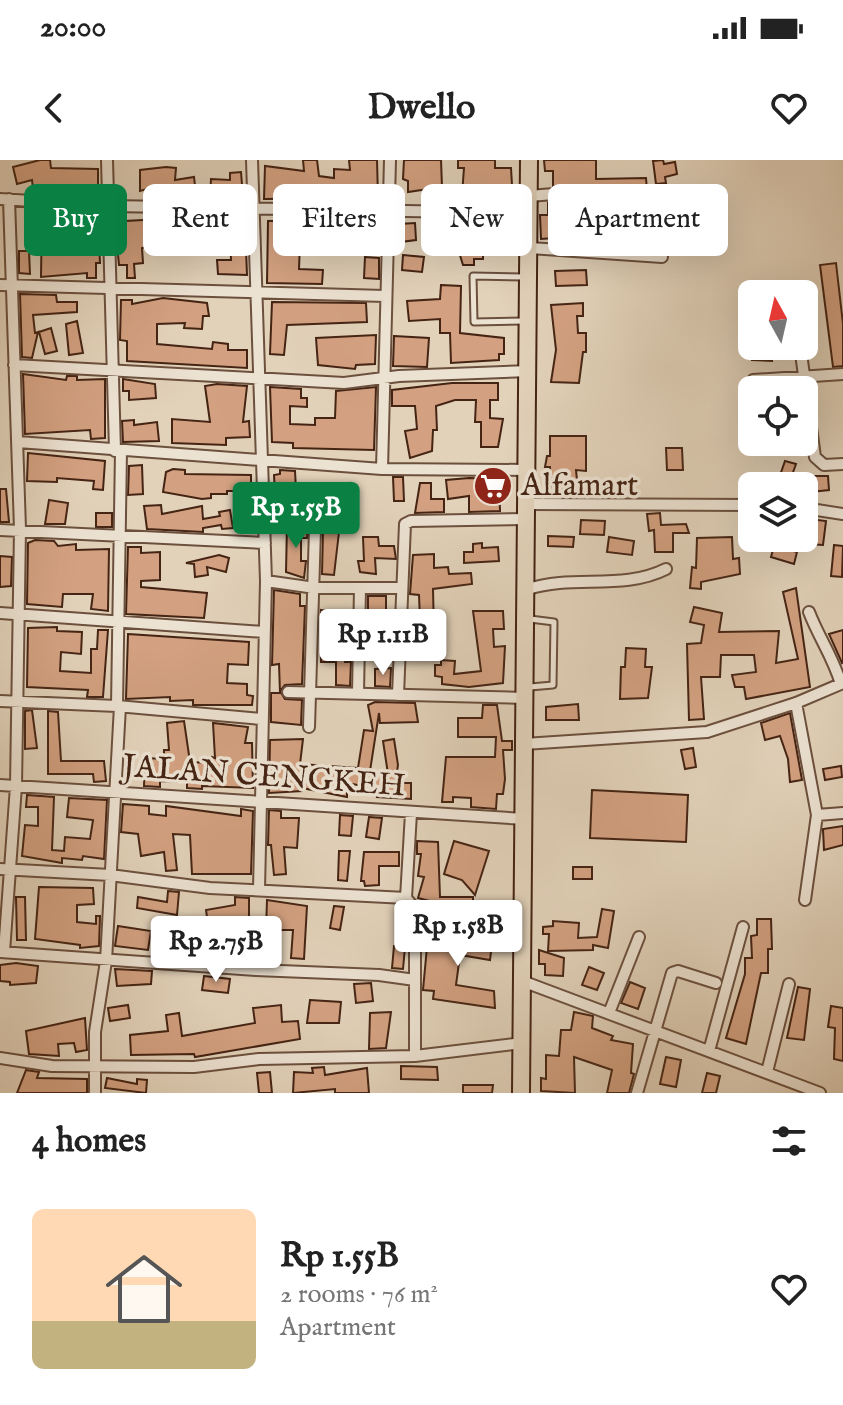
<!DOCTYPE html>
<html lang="en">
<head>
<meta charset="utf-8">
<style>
	:root { --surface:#fff; --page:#f2f2f2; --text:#222; --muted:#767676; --accent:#0b8043 }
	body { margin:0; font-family:"IM FELL English",serif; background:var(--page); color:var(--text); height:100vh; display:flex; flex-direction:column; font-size:30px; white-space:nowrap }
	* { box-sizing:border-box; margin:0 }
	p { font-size:26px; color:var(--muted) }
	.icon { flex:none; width:44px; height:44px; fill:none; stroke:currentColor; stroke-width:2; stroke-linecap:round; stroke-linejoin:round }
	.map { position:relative; height:933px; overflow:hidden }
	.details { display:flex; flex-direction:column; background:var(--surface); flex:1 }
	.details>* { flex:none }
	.guide { position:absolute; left:24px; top:24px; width:796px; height:72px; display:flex; gap:16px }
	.needle { width:52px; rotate:352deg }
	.controls { position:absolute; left:738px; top:120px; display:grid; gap:16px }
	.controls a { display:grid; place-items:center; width:80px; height:80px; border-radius:12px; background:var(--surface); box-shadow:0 8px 32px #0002; font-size:40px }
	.price { position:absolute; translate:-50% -68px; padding:0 18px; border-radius:8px; background:#fff; color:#222; font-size:26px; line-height:52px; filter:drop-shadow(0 2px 4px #0008) }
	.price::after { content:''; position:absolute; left:50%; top:48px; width:24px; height:18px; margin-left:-12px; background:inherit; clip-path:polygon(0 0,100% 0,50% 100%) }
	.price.on { background:var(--accent); color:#fff }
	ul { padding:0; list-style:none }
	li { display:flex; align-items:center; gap:24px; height:200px; padding:0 32px }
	li span { display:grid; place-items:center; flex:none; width:224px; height:160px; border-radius:12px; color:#555 }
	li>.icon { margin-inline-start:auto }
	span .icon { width:96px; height:96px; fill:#fffc; stroke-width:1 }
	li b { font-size:34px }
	h2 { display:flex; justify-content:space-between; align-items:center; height:96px; padding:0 32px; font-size:34px }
	.tag { padding:0 28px; border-radius:12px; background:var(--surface); box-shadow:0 8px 32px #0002; font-size:28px; line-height:72px }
	.tag.on { background:var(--accent); color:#fff }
	.status { display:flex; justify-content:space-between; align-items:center; height:56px; padding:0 40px; background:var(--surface); direction:ltr }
	.status svg { height:22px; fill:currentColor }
	header { display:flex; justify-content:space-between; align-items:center; height:104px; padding:0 32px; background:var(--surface); font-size:36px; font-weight:700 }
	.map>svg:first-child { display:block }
	.building { fill:#d3a181; stroke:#452414; stroke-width:2 }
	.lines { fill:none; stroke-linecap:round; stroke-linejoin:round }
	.service-casing { stroke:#6c503e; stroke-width:9 }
	.minor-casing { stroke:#6c503e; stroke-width:14 }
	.trunk-casing { stroke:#452414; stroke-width:20 }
	.service { stroke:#ece2d2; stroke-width:5 }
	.minor { stroke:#ece2d2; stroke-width:10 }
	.trunk { stroke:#e2d2ba; stroke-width:16 }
	.labels { text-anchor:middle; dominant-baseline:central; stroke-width:7; stroke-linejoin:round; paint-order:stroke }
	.poi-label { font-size:32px; fill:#452414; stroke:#ece2d2; text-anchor:start }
	.street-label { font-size:32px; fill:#452414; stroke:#ece2d2 }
</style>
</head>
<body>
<div class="status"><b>20:00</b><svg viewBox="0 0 49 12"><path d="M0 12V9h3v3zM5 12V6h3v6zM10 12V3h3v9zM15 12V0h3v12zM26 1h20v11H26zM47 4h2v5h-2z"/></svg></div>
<header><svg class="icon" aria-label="back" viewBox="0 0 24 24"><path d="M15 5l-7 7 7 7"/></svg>Dwello<svg class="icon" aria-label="heart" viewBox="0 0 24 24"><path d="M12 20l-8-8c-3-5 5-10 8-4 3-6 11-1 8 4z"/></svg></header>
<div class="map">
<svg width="843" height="933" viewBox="0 0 843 933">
	<rect width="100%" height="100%" fill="#e2d2ba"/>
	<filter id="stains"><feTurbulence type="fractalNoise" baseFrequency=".0025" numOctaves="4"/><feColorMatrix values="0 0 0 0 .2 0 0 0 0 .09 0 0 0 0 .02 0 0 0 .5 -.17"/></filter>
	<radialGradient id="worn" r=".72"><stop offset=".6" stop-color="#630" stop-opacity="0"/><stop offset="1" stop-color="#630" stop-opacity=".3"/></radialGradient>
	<path class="building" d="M40,0H50L51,8L98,9V26L75,27V31L33,28L32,20L17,24L13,7Z
		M303,0H317L319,16L334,18V9L350,10L349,0H377L378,38L264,39L265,6L304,11Z
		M404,0H441L442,27L408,32V21L403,19Z
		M458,0H495V8H511L512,25H501V40L469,44V34L462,35L464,8H458Z
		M544,0H596V19L646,18L648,42H642V61H664V75L623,72L579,78L578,69L557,70L553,71L554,78L541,79L540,55H548V43H560L561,61L597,58L596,49L635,50L633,28L596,30L553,26V11H545Z
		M663,0L664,4L675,2L677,14L665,17L666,23L656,24L653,1Z
		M166,7L176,8L175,20L194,17L196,34L186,35V30L154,27L140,31V10Z
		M241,12L243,37L210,38L211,19L230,20V13Z
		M42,51L79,53V59L98,58L100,103H96V118H87V113L41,117Z
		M224,58V62H245L247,115L218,114L217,100H231L230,77H207L209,60Z
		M161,59L162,63L198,60L200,77L142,88L143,103L134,104L135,118H127V105H119L118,95L117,76H126L125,61Z
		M321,60V65H336V77H304V83H300L299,109L323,110L322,124L267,123L268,61Z
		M415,63L416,80L400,82L399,64Z
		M454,72L463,73V80H477V89H483V99H474V105H463L458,89L438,87L439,74Z
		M19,91H29L30,114L19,113Z
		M403,95L424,97L422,112L402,110Z
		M365,97L379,98V119L364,118Z
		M836,103L843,164V206L833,207L820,105Z
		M586,110L587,125L556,126L555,111Z
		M441,125L461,126L460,173L504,178V194H499V200L451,203L450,173H440V159L409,161L407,141L440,139Z
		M20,134L56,135L57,142H77V152L33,155L35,173L38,172L32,198L22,197Z
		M163,138L207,143L209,156H203L202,169L184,168L185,163L157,164V184L212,189L213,182L228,184V190H247V208L127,201V181L120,180L121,140H132V144Z
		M272,142L366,143L367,162L287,165L284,195L270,194Z
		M583,143V156H577L578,173H586V192H583L579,223L551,222L556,190L551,145Z
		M77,161L83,193L69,195L66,164Z
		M51,168L57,191L45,194L39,172Z
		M376,175L375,204L356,205L355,209L318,205L316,178Z
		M394,176L429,178L427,207L393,206Z
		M752,188L772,189V201L752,200Z
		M23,214L66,220L67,216H77V220L105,219V278L91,279L90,270L25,274Z
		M123,219L155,224L156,238L129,240V231H123Z
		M452,223H498V240H490V258L503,259L498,287H481V262H475L476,240H455L436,246L437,270H433L432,291L410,298L405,271L417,269L415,246H392V230Z
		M217,224L247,226L243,262L249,261L250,277L226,278V285L172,283V259L210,262L205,226Z
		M270,227L301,229V238H307V247L290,246V264L315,265V258H335L336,231L376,227L374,290L293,288V283L272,282Z
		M134,260V265L157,262L159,281L123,282L122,261Z
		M550,276H586V311L576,310L578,330L551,328L550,307H545L547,296H550Z
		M666,288H682L683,310H667Z
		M28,293L105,301L103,330L93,329L94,321L57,318V322L27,321Z
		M785,301L796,304L788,326L777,324Z
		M142,305L143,334L128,335L129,306Z
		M173,309L185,310V314L251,315V331H227V334H211V338L202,339L163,332L166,312Z
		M280,310L295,311L297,348L280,349L285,334H275L274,315L280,314Z
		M810,316H828L829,330L811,332Z
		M393,317H403L404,341H394Z
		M469,318L499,319L500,351L469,352V336L448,339L446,320Z
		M350,323L353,368L342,369L335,325Z
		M420,323H431V339H444V352L415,353Z
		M0,329H6L9,362H0Z
		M49,340L68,343L65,364H45Z
		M161,345L162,354L202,346L203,359L220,356L219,352L230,350L233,368L222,369L221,365L203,368V372L147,369L144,346Z
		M96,353H112V367H96Z
		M660,353L661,365L686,364L689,373H673V392H655L654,370L649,371L647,354Z
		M810,359L826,361L823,385L808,384Z
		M581,360L605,361L604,375L580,374Z
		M287,365H308L307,378H301V401H306L304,418L286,412Z
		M323,372H339L334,415L322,414Z
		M548,376L574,377L573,387L548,386Z
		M363,377H378L379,386H394L396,399L375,398L376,414L360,412L358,401H364Z
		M609,377L634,381L632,395L607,392Z
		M732,377L733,399L739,398L740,414L701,422V429L690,428L692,407L696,408L697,378Z
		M35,380L54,381L58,386L76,384V390L109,389L108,451L91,449L93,434H63L62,447L27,444L28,383Z
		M482,383V388L498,387L499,401L464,403V392H473V384Z
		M834,385L843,386L842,417L831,416Z
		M774,386L797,392L794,404L771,397Z
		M128,387H141V393L160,392V420L141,421V427L207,433L204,458L126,454Z
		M434,394V408L448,407L449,414L471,413L472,424L433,429L434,472L413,471V460H420L419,435L410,434L413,395Z
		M219,395L229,398L226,412L207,407L208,415L195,417L194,404L186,403Z
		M0,396L12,397L11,426L0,427Z
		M796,428L810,527L746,539L744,527H735L732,515L756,512L754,495H721L720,517H701L704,559L689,560L687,484L701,483L704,465L690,462L694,447L722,453L719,472L779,471L776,503L798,499L783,432Z
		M274,430L300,434V446H305L302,524L285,525L280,531L285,539L302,540L301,565L271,562V533H280L279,504L272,505Z
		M368,436H386V453L368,454Z
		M321,450L352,454L351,465L336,464L338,492H345V502H351L350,526L336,525V502H321Z
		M473,451H503L504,469H493L494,487L505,486L503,523L469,527L442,524V517L435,516V505H441V500L455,501L454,514L481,511Z
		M392,466V483H380L379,467Z
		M57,467V471L82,472L81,494L61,492L60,511L91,513V489H97L98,470H108L103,537H87L88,530L27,527L28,468Z
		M843,470V502L842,503L829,474Z
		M128,474L249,482L248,505L228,504L227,523L247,524V535L253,536L252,545H193V540L170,541V537L126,539Z
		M626,488L646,489L645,507H652L648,538L620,539L621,507H625Z
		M391,508L390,527L375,526V509Z
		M375,542L415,543L418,562L380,563L379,553L370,611L388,614L383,581L394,579L398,605L395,623H411V639L377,637L379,629L347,623V637L302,628V631L269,633L270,580L303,579L300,604L358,608L364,570L373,571L368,545Z
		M578,544L579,560H546V547Z
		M483,545H497L502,581H512V590H503L505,619L503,634H497L496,649L471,647V638L453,637V642H442L446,597H495L496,577H458V558H482Z
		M32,550L37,588L25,589V551Z
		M48,551L58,552L61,601H104L106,621L94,622L93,614H48Z
		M790,553L802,620L790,622L788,599L780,576L765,580L761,563Z
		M184,561L190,602L211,603L212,597L215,598L213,563L248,567L245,583H252L253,628L202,626V629L187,628V622L160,621V627L144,626L145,598L164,599V590H169L167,563Z
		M693,588L696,607L685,609L681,590Z
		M841,606L842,617L825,620L823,609Z
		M592,630L688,635L686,682L590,678Z
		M27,635L54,637L52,690L64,691L65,677L90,679L93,660L67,657L69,638L107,640L104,699L83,696L82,700L62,698V703L22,696L25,665L38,666V647H26Z
		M123,644L149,646V654L166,656V646L241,656V649L253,651L251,714H192L190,675L173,674L177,710L166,711L164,692L141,696L138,674L121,672Z
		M269,650L281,651V658H299L297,688L284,687L286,714L274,715L271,685H268Z
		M340,655L353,656L351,676L339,675Z
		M369,657L382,658L379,679L366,677Z
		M843,666V685L824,690L823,669Z
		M417,681L438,682L440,737H473V752H445V745L418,738L424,717L418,716L421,694H417Z
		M454,681L489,691L475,735L462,720L444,714Z
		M339,691H350L347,721L338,720Z
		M364,692H399V706H379V725L365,726L364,721H361Z
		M573,707H592V719H573Z
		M39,727L93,728L94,744L77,745V762L96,764V756H100L99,786L80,788V785L35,779Z
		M168,731L179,732L177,755L137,748L138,737L167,742Z
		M16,737H25L26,780H17Z
		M235,737L249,738V760L208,764L206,750L235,745Z
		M267,740L307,746L304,799L291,798L293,770H266Z
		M334,746L344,747L340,770L330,768Z
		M602,749L614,751L608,788L593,785V790L548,791L549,774H543V767L553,766V761L579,763L578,778L597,777Z
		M757,759H771L772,789H768V813H761L746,884L726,878L745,814V798H752L751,776L757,775Z
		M479,765L494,767L490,800L460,795L456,825L494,831L495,848L433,839L434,831L423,830L427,787L440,789L442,774L477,779Z
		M118,766L151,771L148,790L115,786Z
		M245,778L247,798L234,799L232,779Z
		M394,786L405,787L403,809L392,808Z
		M539,790L564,798L563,816L545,815V804H539Z
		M16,803L38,806L36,823L10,825V822L0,821V805Z
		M589,807L604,813L597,830L582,825Z
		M115,809L152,811L151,824L117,826Z
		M204,816L230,819L228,833L202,830Z
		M630,822L645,828L638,849L621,843Z
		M371,823L373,841L356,843L354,824Z
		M798,827L810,829L804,880L787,878Z
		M310,840L341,842L339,863H307Z
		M128,845L130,858L110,861L108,848Z
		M281,845L282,862L298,861L300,879L195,897L194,894L131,895L130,875L168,871L166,855L179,853L182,876L255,863L253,848Z
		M831,846L843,848V901L834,899L835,868L828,867Z
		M391,852L386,888L369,889L370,853Z
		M574,852L593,856L592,868L613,876L611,880L633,884L631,913L634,914L629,933H607L612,910L574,897L575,933L541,931V918L546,919V895L559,896L561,870H571Z
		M85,858L87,890L76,892L74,883L58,884L59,896L29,894L26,871Z
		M666,897L681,900L676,927L660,924Z
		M401,906L437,907L438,920L401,919Z
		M324,907L325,915L367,908L369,933H335V929L293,933L294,912L313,913L312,908Z
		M26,910L39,912L37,918L87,919V933H17Z
		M270,912L272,933H259L257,913Z
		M707,913L720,916L716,933H702Z
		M107,918L137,924V919L147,920L146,933L105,928Z
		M463,925H493L492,933H463Z"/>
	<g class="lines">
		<defs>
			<path id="service" d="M525,117L473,116L474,162L526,161
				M530,527L553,525L554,462L530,459"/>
			<path id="minor" d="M107,0L115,291
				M252,0L266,421L259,729
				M529,36L554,34L586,40
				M0,39L110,46L530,53
				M530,88L662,97
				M0,125L385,136
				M800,186L815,297L824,305L843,304
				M14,205L344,223L399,216L530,211
				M753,220L843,214
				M18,282L382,309L528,310
				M382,309L390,0
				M528,344L752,345
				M804,348L843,354
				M0,370L265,383
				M266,421L315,428H400
				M528,429C574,414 622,431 666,409
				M809,452C819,478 833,497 841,524
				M0,453L264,472
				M288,532L525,538
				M358,533L360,428
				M398,535L405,364L411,361L528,359
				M0,541L117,546L261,559
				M796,543L817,655L805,740
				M117,546L121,291
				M309,567L315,369
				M524,584L707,572L796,543L843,523
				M0,625L525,659
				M411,653L406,738L415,749V820
				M817,655L843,653
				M0,709L110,715L210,728L406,738
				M0,792L256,810L379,815L415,820V896
				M4,792L16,626L20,369L9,39
				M522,821L820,933
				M609,853L639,777
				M709,891L743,767
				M0,898L52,906L194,907L259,899L415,896L522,883
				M767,912L789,824
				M95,933V872L106,801L120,546
				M637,933L672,813L678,811L716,823"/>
			<path id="trunk" d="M521,933C525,622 529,311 529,0"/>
		</defs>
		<use href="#service" class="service-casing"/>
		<use href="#minor" class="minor-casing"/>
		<use href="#trunk" class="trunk-casing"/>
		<use href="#service" class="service"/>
		<use href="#minor" class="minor"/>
		<use href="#trunk" class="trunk"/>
	</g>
	<defs>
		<symbol id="supermarket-disc" viewBox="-11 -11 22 22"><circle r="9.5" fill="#8f2418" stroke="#ece2d2"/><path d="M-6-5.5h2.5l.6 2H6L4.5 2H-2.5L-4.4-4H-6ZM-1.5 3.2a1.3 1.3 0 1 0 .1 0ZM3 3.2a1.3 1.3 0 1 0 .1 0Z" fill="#fff"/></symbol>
	</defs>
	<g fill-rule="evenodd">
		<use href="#supermarket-disc" x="471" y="304" width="44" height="44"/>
	</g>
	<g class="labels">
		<g class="poi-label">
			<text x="521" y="326">Alfamart</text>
		</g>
		<g class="street-label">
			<text transform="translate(264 617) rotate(4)">JALAN CENGKEH</text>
		</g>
	</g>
	<rect width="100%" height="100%" filter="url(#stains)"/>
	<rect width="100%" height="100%" fill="url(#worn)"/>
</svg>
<div class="controls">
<a><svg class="needle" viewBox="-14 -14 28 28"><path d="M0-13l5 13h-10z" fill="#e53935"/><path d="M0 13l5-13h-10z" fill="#767676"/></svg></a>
<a><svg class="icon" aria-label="locate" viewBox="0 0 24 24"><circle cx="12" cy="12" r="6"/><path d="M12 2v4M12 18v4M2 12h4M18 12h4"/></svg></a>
<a><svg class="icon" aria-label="layers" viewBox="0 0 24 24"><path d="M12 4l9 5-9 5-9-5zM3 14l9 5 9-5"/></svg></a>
</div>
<b class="price on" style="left:296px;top:390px">Rp 1.55B</b>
<b class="price" style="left:383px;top:517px">Rp 1.11B</b>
<b class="price" style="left:458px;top:808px">Rp 1.58B</b>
<b class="price" style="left:216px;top:824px">Rp 2.75B</b>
<div class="guide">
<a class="tag on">Buy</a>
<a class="tag">Rent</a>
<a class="tag">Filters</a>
<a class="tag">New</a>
<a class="tag">Apartment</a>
</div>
</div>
<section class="details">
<h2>4 homes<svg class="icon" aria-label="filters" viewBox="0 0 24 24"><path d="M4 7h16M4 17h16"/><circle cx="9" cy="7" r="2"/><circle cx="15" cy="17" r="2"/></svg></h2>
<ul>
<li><span style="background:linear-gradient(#ffd9b3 70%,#c2b280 0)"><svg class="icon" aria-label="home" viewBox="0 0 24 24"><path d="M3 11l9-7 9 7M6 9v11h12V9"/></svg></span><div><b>Rp 1.55B</b><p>2 rooms · 76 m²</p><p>Apartment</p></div><svg class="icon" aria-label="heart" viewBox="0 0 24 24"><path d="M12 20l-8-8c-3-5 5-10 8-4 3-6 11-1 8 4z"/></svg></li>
</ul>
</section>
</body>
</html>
